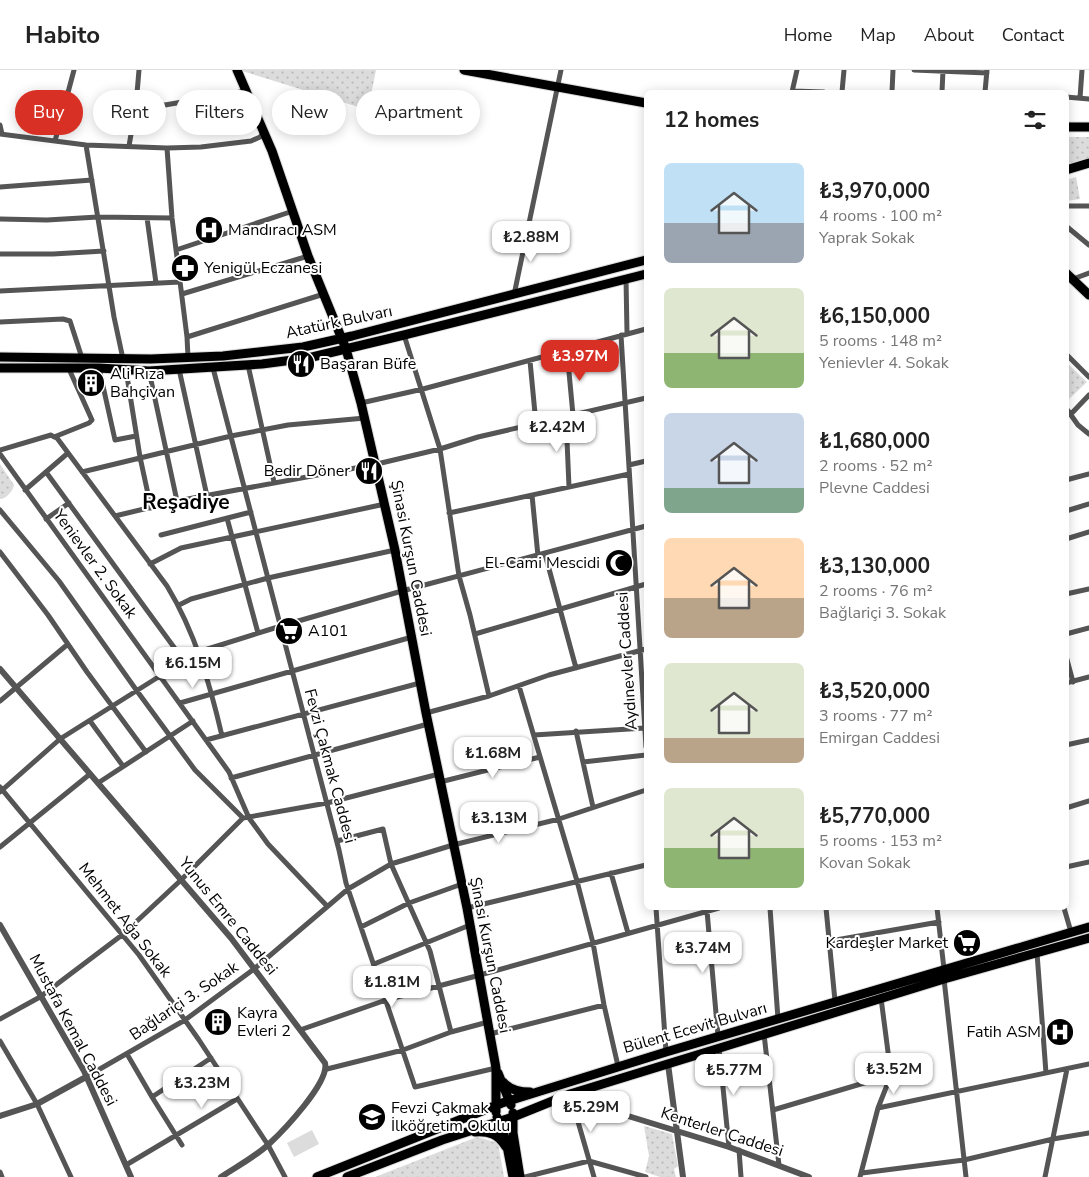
<!DOCTYPE html>
<html lang="en">
<head>
<meta charset="utf-8">
<style>
	:root { --surface:#fff; --page:#f2f2f2; --text:#222; --muted:#767676; --line:#e0e0e0; --accent:#d93025 }
	body { margin:0; font-family:"Nunito Sans",sans-serif; background:var(--page); color:var(--text); height:100vh; display:flex; flex-direction:column; font-size:19px; white-space:nowrap }
	* { box-sizing:border-box; margin:0 }
	p { font-size:16px; color:var(--muted) }
	.icon { flex:none; width:28px; height:28px; fill:none; stroke:currentColor; stroke-width:2; stroke-linecap:round; stroke-linejoin:round }
	.map { position:relative; flex:1; overflow:hidden }
	.panel { position:absolute; left:644px; top:20px; width:425px; height:820px; display:flex; flex-direction:column; background:var(--surface); border-radius:8px; box-shadow:0 2px 12px #0003 }
	.panel>* { flex:none }
	.guide { position:absolute; left:15px; top:20px; width:475px; height:45px; display:flex; gap:10px }
	.price { position:absolute; translate:-50% -42px; padding:0 11px; border-radius:10px; background:#fff; color:#222; font-size:16px; line-height:32px; filter:drop-shadow(0 1px 2px #0008) }
	.price::after { content:''; position:absolute; left:50%; top:30px; width:15px; height:11px; margin-left:-8px; background:inherit; clip-path:polygon(0 0,100% 0,50% 100%) }
	.price.selected { background:var(--accent); color:#fff }
	ul { padding:0; list-style:none }
	li { display:flex; align-items:center; gap:15px; height:125px; padding:0 20px }
	li span { display:grid; place-items:center; flex:none; width:140px; height:100px; border-radius:8px; color:#555 }
	li>.icon { margin-inline-start:auto }
	span .icon { width:60px; height:60px; fill:#fffc; stroke-width:1 }
	li b { font-size:21px }
	h2 { display:flex; justify-content:space-between; align-items:center; height:60px; padding:0 20px; font-size:21px }
	.tag { padding:0 18px; border-radius:22px; background:var(--surface); box-shadow:0 2px 12px #0003; font-size:18px; line-height:45px }
	.tag.selected { background:var(--accent); color:#fff }
	header { display:flex; align-items:center; gap:30px; box-sizing:border-box; height:70px; padding:0 25px; background:var(--surface); border-bottom:1px solid var(--line) }
	header strong { font-size:24px }
	nav { display:flex; gap:28px; margin-inline-start:auto; font-size:18px }
	.map>svg:first-child { display:block }
	.grass { fill:#dcdcdc }
	.park { fill:url(#park-dots) }
	.lines { fill:none; stroke-linecap:round; stroke-linejoin:round }
	.primary-casing { stroke:#dbdbdb; stroke-width:11 }
	.minor { stroke:#555; stroke-width:5 }
	.tertiary { stroke:#555; stroke-width:6 }
	.primary { stroke:#000; stroke-width:9 }
	.labels { text-anchor:middle; dominant-baseline:central; stroke-width:4; stroke-linejoin:round; paint-order:stroke }
	.poi-label { font-size:16px; fill:#000; stroke:#fff; text-anchor:start }
	.street-label { font-size:16px; fill:#000; stroke:#fff }
	.district-label { font-size:21px; font-weight:bold; fill:#000; stroke:#fff }
</style>
</head>
<body>
<header>
<strong>Habito</strong>
<nav><a>Home</a><a>Map</a><a>About</a><a>Contact</a></nav>
</header>
<div class="map">
<svg width="1089" height="1107" viewBox="0 0 1089 1107">
	<defs>
		<pattern id="park-dots" width="8" height="8" patternUnits="userSpaceOnUse" patternTransform="scale(1.25)"><rect width="8" height="8" fill="#dcdcdc"/><path d="M2 2h.1M6 6h.1" fill="none" stroke="#bbb" stroke-width="1.8" stroke-linecap="round"/></pattern>
	</defs>
	<rect width="100%" height="100%" fill="#fff"/>
	<path class="grass" d="M312,1060L319,1074L294,1087L287,1073Z"/>
	<path class="park" d="M239,0H376L368,40Z
		M296,20L334,31L335,44L287,51Z
		M1066,67H1089V89L1066,94Z
		M1076,107L1080,129L1066,131V110Z
		M1066,292L1087,312L1068,330L1066,327Z
		M0,394L14,415C13,421 6,429 0,429Z
		M644,1056L672,1064L678,1096L674,1099L676,1107H660L645,1102L649,1086Z
		M477,1067L498,1073L504,1107H375Z"/>
	<g class="lines">
		<defs>
			<path id="primary" d="M237,0L272,81L308,186L346,279L361,333L395,480L426,643L467,838L496,998V1042
				M464,0L646,33
				M1066,57H1089
				M1066,100L1089,93
				M1066,203L1089,225
				M0,287L151,289L223,286L303,277L352,266L646,190
				M0,298H99L149,301L262,294L308,288L404,265L646,204
				M498,1003L511,1035
				M503,1012C510,1020 520,1022 530,1022
				M513,1043V1063L520,1107
				M497,1047L506,1071L513,1107
				M475,1062C489,1061 498,1064 506,1077
				M317,1107L502,1033L666,982L1089,857
				M347,1107L442,1070L513,1047L570,1024L944,909L1089,868"/>
		</defs>
		<use href="#primary" class="primary-casing"/>
		<path class="minor" d="M914,0L987,3
			M793,21L824,22
			M792,22L797,0
			M842,22L844,0
			M892,22L893,0
			M942,22L943,0
			M985,22L987,0
			M1066,27L1089,29
			M1080,28L1082,0
			M136,35H165L246,21
			M0,55L2,64
			M0,64L86,75L167,78L201,77L251,71L260,67L264,62
			M55,71L74,0
			M86,75L114,247L123,289
			M129,76L136,35L139,0
			M167,78L172,148L187,267L188,287
			M0,117L92,110
			M1066,136H1089
			M147,148L156,213
			M0,149L47,150L98,147L172,148
			M1066,156L1089,175
			M176,180L293,141
			M0,184H53L104,181
			M626,209L627,263
			M1073,209L1089,203
			M0,221L180,212
			M182,224L308,186
			M514,225L561,0
			M0,252L63,249L70,251L82,288
			M404,265L440,379L459,506L470,545L489,626
			M621,265L646,677
			M187,267L324,224
			M567,281L573,345
			M1066,284L1089,307
			M530,291L536,354
			M248,295L274,412
			M99,298L115,370L136,366
			M213,298L339,780L346,813L415,1017L496,998
			M179,299L207,426
			M126,300L140,387L151,438
			M149,301L177,431
			M361,333L423,319L646,259
			M1066,338L1078,355L1089,364
			M1071,344L1089,325
			M566,347L569,417
			M54,367L57,368L167,516C195,562 210,614 222,666
			M0,380L51,365L54,367L89,353L92,350L69,299
			M0,384L229,702L249,748L268,774L327,836
			M629,395L646,391
			M46,402L184,591
			M82,402L231,366L288,355L365,348
			M1066,410L1089,404
			M25,420L68,383
			M532,425L538,486
			M0,440L59,511L137,621L195,700L243,748
			M1066,441L1089,434
			M449,443L629,404
			M115,446L177,431L377,394L440,379L478,367L646,328
			M227,448L258,563
			M46,449L69,433
			M161,465L251,442
			M1066,469L1089,462
			M0,482L48,545L87,602L146,682
			M545,484L576,598
			M150,494L181,478L385,434
			M1066,524L1089,519
			M179,535L191,529L268,508L395,480
			M475,564L646,514
			M1066,564L1089,558
			M1066,586L1073,612
			M1066,613L1089,607
			M519,616L577,811L593,873L604,935L618,996
			M0,631L68,574
			M180,633L412,567
			M426,643L489,626L549,605L646,579
			M90,651L123,696
			M576,661L593,737
			M534,665L645,658
			M206,670L420,613
			M1066,675L1089,670
			M583,692L646,685
			M231,708L428,654
			M440,712L540,687
			M98,713L193,651
			M0,717L139,885L199,970L268,1075L285,1107
			M0,722L60,669L198,582L281,556L402,521L646,456
			M1066,738L1089,731
			M337,771L383,759L391,794L430,881L451,962
			M0,777L90,704
			M1066,797L1089,792
			M611,803L628,863
			M467,838L646,795
			M656,838L666,982
			M770,838L778,949
			M826,838L835,931
			M937,838L944,899
			M1064,838L1071,862
			M707,841L718,966
			M361,857L409,833L462,814
			M830,871L939,852
			M1037,883L1046,1003
			M374,894L470,855
			M944,909L966,1107
			M0,949L40,927L122,865L181,810L243,748L327,733L439,704
			M300,960L386,930L480,905L719,838
			M490,964L604,935
			M764,964L779,1095
			M0,971L37,1034L71,1107
			M719,978L729,1077
			M127,984L152,1027L182,1075
			M327,999L403,980L451,962L488,952
			M86,1007L185,950L254,899L348,819L391,794L453,775L559,749L646,720
			M570,1024L594,1107
			M152,1027L211,988
			M878,1038L891,1005
			M773,1040L891,1005L881,928
			M739,1080L741,1107
			M126,1095L237,1029
			M0,1102L2,1107
			M862,1103L964,1090L1053,1069L1089,1063
			M525,1107L589,1091L646,1107
			M860,1107L878,1038L1089,994
			M1045,1107L1067,999"/>
		<path class="tertiary" d="M0,599L231,868L325,993C330,1012 283,1061 269,1074C255,1087 236,1097 221,1107
			M0,855L84,1001L131,1107
			M668,994L683,1107
			M570,1024L576,1030L729,1077L809,1107
			M0,1046L37,1034L86,1007"/>
		<use href="#primary" class="primary"/>
	</g>
	<defs>
		<symbol id="hospital-disc" viewBox="-11 -11 22 22"><circle r="9.5" fill="#000" stroke="#fff"/><path d="M-5-5h3v3.5h4V-5h3V5h-3V1.5h-4V5h-3Z" fill="#fff"/></symbol>
		<symbol id="pharmacy-disc" viewBox="-11 -11 22 22"><circle r="9.5" fill="#000" stroke="#fff"/><path d="M-2-6h4v4h4v4h-4v4h-4v-4h-4v-4h4Z" fill="#fff"/></symbol>
		<symbol id="restaurant-disc" viewBox="-11 -11 22 22"><circle r="9.5" fill="#000" stroke="#fff"/><path d="M-5-6h1v4h1v-4h1v4h1v-4h1v5L-1.5 .5V6h-2V.5L-5-1ZM5-6V6H3V1.5H1.5Q1.5-4 5-6Z" fill="#fff"/></symbol>
		<symbol id="building-disc" viewBox="-11 -11 22 22"><circle r="9.5" fill="#000" stroke="#fff"/><path d="M-4-6H4V6H1V3H-1V6H-4ZM-2.5-4.3h1.7v1.8h-1.7ZM.8-4.3h1.7v1.8H.8ZM-2.5-1h1.7V.8h-1.7ZM.8-1h1.7V.8H.8Z" fill="#fff"/></symbol>
		<symbol id="mosque-disc" viewBox="-11 -11 22 22"><circle r="9.5" fill="#000" stroke="#fff"/><path d="M3.5-4.9A6 6 0 1 0 3.5 4.9A5 5 0 1 1 3.5-4.9Z" fill="#fff"/></symbol>
		<symbol id="supermarket-disc" viewBox="-11 -11 22 22"><circle r="9.5" fill="#000" stroke="#fff"/><path d="M-6-5.5h2.5l.6 2H6L4.5 2H-2.5L-4.4-4H-6ZM-1.5 3.2a1.3 1.3 0 1 0 .1 0ZM3 3.2a1.3 1.3 0 1 0 .1 0Z" fill="#fff"/></symbol>
		<symbol id="school-disc" viewBox="-11 -11 22 22"><circle r="9.5" fill="#000" stroke="#fff"/><path d="M0-5L7-2L0 1L-7-2ZM-4 1L0 2.5L4 1V4Q0 6-4 4Z" fill="#fff"/></symbol>
	</defs>
	<g fill-rule="evenodd">
		<use href="#hospital-disc" x="193" y="144" width="32" height="32"/>
		<use href="#pharmacy-disc" x="169" y="182" width="32" height="32"/>
		<use href="#restaurant-disc" x="285" y="278" width="32" height="32"/>
		<use href="#building-disc" x="75" y="297" width="32" height="32"/>
		<use href="#restaurant-disc" x="353" y="385" width="32" height="32"/>
		<use href="#mosque-disc" x="603" y="477" width="32" height="32"/>
		<use href="#supermarket-disc" x="273" y="545" width="32" height="32"/>
		<use href="#supermarket-disc" x="951" y="857" width="32" height="32"/>
		<use href="#building-disc" x="202" y="936" width="32" height="32"/>
		<use href="#hospital-disc" x="1044" y="946" width="32" height="32"/>
		<use href="#school-disc" x="356" y="1031" width="32" height="32"/>
	</g>
	<g class="labels">
		<g class="poi-label">
			<text x="228" y="160">Mandıracı ASM</text>
			<text x="204" y="198">Yenigül Eczanesi</text>
			<text x="320" y="294">Başaran Büfe</text>
			<text x="110" y="304">Ali Rıza<tspan x="110" dy="18">Bahçivan</tspan></text>
			<text x="350" y="401" text-anchor="end">Bedir Döner</text>
			<text x="600" y="493" text-anchor="end">El-Cami Mescidi</text>
			<text x="308" y="561">A101</text>
			<text x="948" y="873" text-anchor="end">Kardeşler Market</text>
			<text x="237" y="943">Kayra<tspan x="237" dy="18">Evleri 2</tspan></text>
			<text x="1041" y="962" text-anchor="end">Fatih ASM</text>
			<text x="391" y="1038">Fevzi Çakmak<tspan x="391" dy="18">İlköğretim Okulu</tspan></text>
		</g>
		<g class="street-label">
			<text transform="translate(339 252) rotate(-12)">Atatürk Bulvarı</text>
			<text transform="translate(411 488) rotate(79)">Şinasi Kurşun Caddesi</text>
			<text transform="translate(95 494) rotate(54)">Yenievler 2. Sokak</text>
			<text transform="translate(627 591) rotate(-94)">Aydınevler Caddesi</text>
			<text transform="translate(330 696) rotate(75)">Fevzi Çakmak Caddesi</text>
			<text transform="translate(228 846) rotate(51)">Yunus Emre Caddesi</text>
			<text transform="translate(125 850) rotate(52)">Mehmet Ağa Sokak</text>
			<text transform="translate(490 885) rotate(79)">Şinasi Kurşun Caddesi</text>
			<text transform="translate(184 931) rotate(-34)">Bağlariçi 3. Sokak</text>
			<text transform="translate(695 958) rotate(-16)">Bülent Ecevit Bulvarı</text>
			<text transform="translate(73 960) rotate(62)">Mustafa Kemal Caddesi</text>
			<text transform="translate(722 1062) rotate(18)">Kenterler Caddesi</text>
		</g>
		<g class="district-label">
			<text x="186" y="432">Reşadiye</text>
		</g>
	</g>
</svg>
<b class="price" style="left:531px;top:193px">₺2.88M</b>
<b class="price selected" style="left:580px;top:312px">₺3.97M</b>
<b class="price" style="left:557px;top:383px">₺2.42M</b>
<b class="price" style="left:193px;top:619px">₺6.15M</b>
<b class="price" style="left:493px;top:709px">₺1.68M</b>
<b class="price" style="left:499px;top:774px">₺3.13M</b>
<b class="price" style="left:703px;top:904px">₺3.74M</b>
<b class="price" style="left:392px;top:938px">₺1.81M</b>
<b class="price" style="left:894px;top:1025px">₺3.52M</b>
<b class="price" style="left:734px;top:1026px">₺5.77M</b>
<b class="price" style="left:202px;top:1039px">₺3.23M</b>
<b class="price" style="left:591px;top:1063px">₺5.29M</b>
<div class="guide">
<a class="tag selected">Buy</a>
<a class="tag">Rent</a>
<a class="tag">Filters</a>
<a class="tag">New</a>
<a class="tag">Apartment</a>
</div>
<section class="panel">
<h2>12 homes<svg class="icon" aria-label="filters" viewBox="0 0 24 24"><path d="M4 7h16M4 17h16"/><circle cx="9" cy="7" r="2"/><circle cx="15" cy="17" r="2"/></svg></h2>
<ul>
<li><span style="background:linear-gradient(#bfe0f5 60%,#9aa5b1 0)"><svg class="icon" aria-label="home" viewBox="0 0 24 24"><path d="M3 11l9-7 9 7M6 9v11h12V9"/></svg></span><div><b>₺3,970,000</b><p>4 rooms · 100 m²</p><p>Yaprak Sokak</p></div></li>
<li><span style="background:linear-gradient(#dfe7d0 65%,#8fb573 0)"><svg class="icon" aria-label="home" viewBox="0 0 24 24"><path d="M3 11l9-7 9 7M6 9v11h12V9"/></svg></span><div><b>₺6,150,000</b><p>5 rooms · 148 m²</p><p>Yenievler 4. Sokak</p></div></li>
<li><span style="background:linear-gradient(#c9d6e8 75%,#7fa58c 0)"><svg class="icon" aria-label="home" viewBox="0 0 24 24"><path d="M3 11l9-7 9 7M6 9v11h12V9"/></svg></span><div><b>₺1,680,000</b><p>2 rooms · 52 m²</p><p>Plevne Caddesi</p></div></li>
<li><span style="background:linear-gradient(#ffd9b3 60%,#b9a48a 0)"><svg class="icon" aria-label="home" viewBox="0 0 24 24"><path d="M3 11l9-7 9 7M6 9v11h12V9"/></svg></span><div><b>₺3,130,000</b><p>2 rooms · 76 m²</p><p>Bağlariçi 3. Sokak</p></div></li>
<li><span style="background:linear-gradient(#dfe7d0 75%,#b9a48a 0)"><svg class="icon" aria-label="home" viewBox="0 0 24 24"><path d="M3 11l9-7 9 7M6 9v11h12V9"/></svg></span><div><b>₺3,520,000</b><p>3 rooms · 77 m²</p><p>Emirgan Caddesi</p></div></li>
<li><span style="background:linear-gradient(#dfe7d0 60%,#8fb573 0)"><svg class="icon" aria-label="home" viewBox="0 0 24 24"><path d="M3 11l9-7 9 7M6 9v11h12V9"/></svg></span><div><b>₺5,770,000</b><p>5 rooms · 153 m²</p><p>Kovan Sokak</p></div></li>
</ul>
</section>
</div>
</body>
</html>
